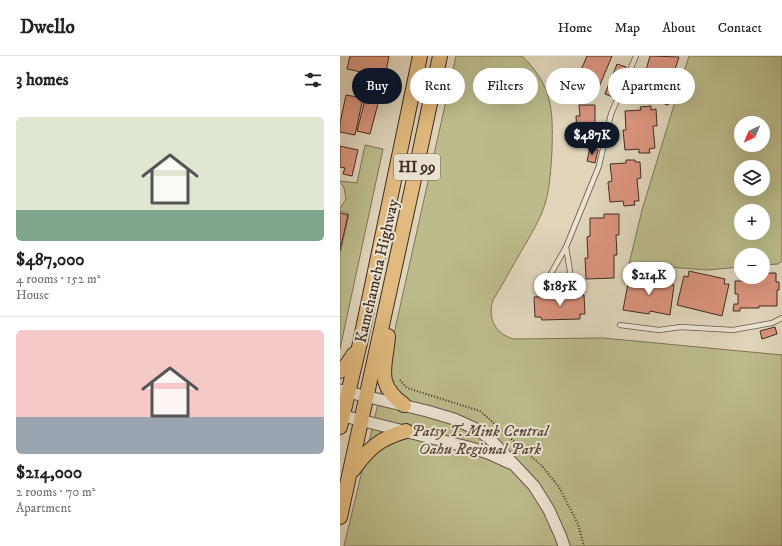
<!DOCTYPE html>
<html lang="en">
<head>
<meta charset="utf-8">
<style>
	:root { --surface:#fff; --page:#f6f6f6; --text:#222; --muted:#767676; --line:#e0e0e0; --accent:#111827 }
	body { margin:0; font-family:"IM FELL DW Pica",serif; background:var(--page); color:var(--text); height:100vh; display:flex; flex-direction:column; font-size:15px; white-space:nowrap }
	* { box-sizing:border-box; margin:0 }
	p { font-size:13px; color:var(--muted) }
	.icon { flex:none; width:22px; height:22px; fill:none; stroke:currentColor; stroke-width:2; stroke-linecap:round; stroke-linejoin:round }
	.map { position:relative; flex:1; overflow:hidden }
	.details { display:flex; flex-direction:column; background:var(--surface); width:340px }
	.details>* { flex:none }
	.top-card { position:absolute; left:12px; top:12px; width:370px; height:36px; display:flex; gap:8px }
	.needle { width:26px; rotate:224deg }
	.fabs { position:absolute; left:394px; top:60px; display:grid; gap:8px }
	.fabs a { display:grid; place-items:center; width:36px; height:36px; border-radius:50%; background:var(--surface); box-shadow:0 4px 16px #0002; font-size:20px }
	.price { position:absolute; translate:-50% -34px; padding:0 9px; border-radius:14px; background:#fff; color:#222; font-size:13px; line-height:26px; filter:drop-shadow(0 1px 2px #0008) }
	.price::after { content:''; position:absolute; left:50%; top:24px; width:12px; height:9px; margin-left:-6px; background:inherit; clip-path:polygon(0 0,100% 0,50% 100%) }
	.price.on { background:var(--accent); color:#fff }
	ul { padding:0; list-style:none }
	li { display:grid; align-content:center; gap:8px; height:212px; padding:0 16px }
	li+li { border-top:1px solid var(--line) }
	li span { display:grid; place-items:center; height:124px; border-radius:6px; color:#555 }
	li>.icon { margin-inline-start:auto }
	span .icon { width:72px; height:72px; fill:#fffc; stroke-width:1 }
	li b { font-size:17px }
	h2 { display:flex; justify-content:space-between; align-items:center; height:48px; padding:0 16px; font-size:17px }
	.tag { padding:0 14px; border-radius:18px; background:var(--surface); box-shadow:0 4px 16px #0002; font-size:14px; line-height:36px }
	.tag.on { background:var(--accent); color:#fff }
	header { display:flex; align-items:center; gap:24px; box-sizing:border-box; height:56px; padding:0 20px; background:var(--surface); border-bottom:1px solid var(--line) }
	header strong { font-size:19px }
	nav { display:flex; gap:22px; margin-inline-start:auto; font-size:14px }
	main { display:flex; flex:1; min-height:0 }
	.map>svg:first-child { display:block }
	.green { fill:#bbbb8b; stroke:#7e7457; fill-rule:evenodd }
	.building { fill:#da947d; stroke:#402c23 }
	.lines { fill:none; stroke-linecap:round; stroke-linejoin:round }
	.service-casing { stroke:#685649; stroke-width:6 }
	.tertiary-casing { stroke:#685649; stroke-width:13 }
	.primary-casing { stroke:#402c23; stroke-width:16 }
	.path { stroke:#402c23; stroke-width:2; stroke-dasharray:1 2; stroke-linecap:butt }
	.service { stroke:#ebe4d3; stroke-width:4.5 }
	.tertiary { stroke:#ebe4d3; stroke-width:11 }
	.primary { stroke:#e0ba7e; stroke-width:14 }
	.labels { text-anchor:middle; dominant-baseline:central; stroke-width:4; stroke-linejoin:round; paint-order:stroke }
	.shield { fill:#ebe4d3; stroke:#736358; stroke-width:1 }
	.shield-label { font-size:15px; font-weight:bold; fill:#402c23 }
	.street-label { font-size:16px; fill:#402c23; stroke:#ebe4d3 }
	.park-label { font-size:16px; font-style:italic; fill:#594938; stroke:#ebe4d3 }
</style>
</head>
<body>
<header>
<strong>Dwello</strong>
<nav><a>Home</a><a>Map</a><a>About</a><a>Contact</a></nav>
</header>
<main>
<section class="details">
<h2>3 homes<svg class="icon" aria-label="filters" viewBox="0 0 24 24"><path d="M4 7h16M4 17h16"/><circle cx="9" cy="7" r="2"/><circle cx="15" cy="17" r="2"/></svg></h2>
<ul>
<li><span style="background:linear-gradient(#dfe7d0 75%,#7fa58c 0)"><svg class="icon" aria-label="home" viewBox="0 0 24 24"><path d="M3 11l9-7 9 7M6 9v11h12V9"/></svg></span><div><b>$487,000</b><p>4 rooms · 152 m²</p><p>House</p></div></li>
<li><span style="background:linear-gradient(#f6c9c9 70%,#9aa5b1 0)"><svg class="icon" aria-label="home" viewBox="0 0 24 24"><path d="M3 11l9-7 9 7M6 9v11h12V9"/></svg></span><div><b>$214,000</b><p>2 rooms · 70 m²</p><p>Apartment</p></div></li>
</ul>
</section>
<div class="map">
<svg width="442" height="490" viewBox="0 0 442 490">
	<rect width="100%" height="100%" fill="#e0d5bb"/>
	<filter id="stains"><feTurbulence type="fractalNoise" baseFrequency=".005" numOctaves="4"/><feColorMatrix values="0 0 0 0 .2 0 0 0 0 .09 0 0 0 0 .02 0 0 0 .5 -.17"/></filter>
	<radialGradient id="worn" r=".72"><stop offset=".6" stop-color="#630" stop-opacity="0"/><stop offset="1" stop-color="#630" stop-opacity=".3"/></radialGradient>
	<path class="green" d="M116,0H182C213,31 213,53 212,94C211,112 210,131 205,148C200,164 190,180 182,194C172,211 163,228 153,244C147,262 156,279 174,283L263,282L442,299V490H4L43,327Z
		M349,0H442V205L438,208L423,209V199H401V211L367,214L289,208L302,154ZM401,67H423V89H401ZM401,111H423V133H401ZM401,155H423V177H401Z
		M25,89L43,93L0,293V198L9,158L0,155V152L6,143L4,132L0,125L17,127Z"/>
	<path class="building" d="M10,0H49L45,21L7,13Z
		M247,0H272L254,43L237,36L239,30L235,28Z
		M310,0L339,1L331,26L335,27L328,49L300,40L306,21H304Z
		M277,8L286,11L280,25L272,21Z
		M270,25L278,29L273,41L265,38Z
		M27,36L40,40L30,78L17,75Z
		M6,39L23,42L15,79L0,76V67Z
		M239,49H255V87H240V78H237L236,60H240Z
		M311,50V54L316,53L317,70H313L315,92L309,93L310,97H299V93L285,94L283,74H286L285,55L301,54L300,51Z
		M0,90L18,94L12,120L3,118L5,112L0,111Z
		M250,92L258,94L255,107L247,105Z
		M286,104H295V106H300L301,122L297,123L299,145H294L295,149L284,150L283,145L270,146L268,126L272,125L270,108L286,107Z
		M0,157L8,159L0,194Z
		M264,158H279V179H276L277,199H274V222L246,223L245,202H248L247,181L250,180V162H264Z
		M349,215L385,223L384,228H389L382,260L337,249L344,220L348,221Z
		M423,217H436V226H439V234H437V250H419V252H400V255H393L394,248H398V238H395V225H403V221H423Z
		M289,222L316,226L317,222L330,224V228L334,229L330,259L310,255L309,258L283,254Z
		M216,226V236L199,237L198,227Z
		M221,226H240V235L222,236Z
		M244,239L245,258H240V263L202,264L201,261H195L194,241Z
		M435,271L437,278L422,283L420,275Z"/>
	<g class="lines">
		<defs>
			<path id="service" d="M226,191L231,221H209L226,191L259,110L271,58L296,0
				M280,269L319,274L341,271L393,274L432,267L442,262"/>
			<path id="tertiary" d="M0,334L87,355L114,363L136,373L149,382L194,430L209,454L221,481L224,490
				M0,359L128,391L148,397L170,407"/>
			<path id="primary" d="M48,280C46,311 34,327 64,349
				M0,315L5,311L14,298
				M0,371L20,287L80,0
				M13,414C28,393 40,382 66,375
				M0,461L71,137L100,0"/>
		</defs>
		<use href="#service" class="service-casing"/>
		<use href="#tertiary" class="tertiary-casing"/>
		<use href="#primary" class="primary-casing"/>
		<path class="path" d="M60,324L67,332L140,355L175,386L202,410L219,431L238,468L244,490"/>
		<use href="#service" class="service"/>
		<use href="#tertiary" class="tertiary"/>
		<use href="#primary" class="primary"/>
	</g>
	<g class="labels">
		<rect class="shield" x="54" y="98" width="46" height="26" rx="3"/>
		<g class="shield-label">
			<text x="77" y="111">HI 99</text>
		</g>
		<g class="street-label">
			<text transform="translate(37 215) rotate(-77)">Kamehameha Highway</text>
		</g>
		<g class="park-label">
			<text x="140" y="375">Patsy T. Mink Central<tspan x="140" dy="18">Oahu Regional Park</tspan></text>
		</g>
	</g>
	<rect width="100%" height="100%" filter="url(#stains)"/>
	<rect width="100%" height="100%" fill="url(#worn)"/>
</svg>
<div class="fabs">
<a><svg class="needle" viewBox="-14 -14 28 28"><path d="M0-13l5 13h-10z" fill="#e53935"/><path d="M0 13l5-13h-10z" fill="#767676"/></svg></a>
<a><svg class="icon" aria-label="layers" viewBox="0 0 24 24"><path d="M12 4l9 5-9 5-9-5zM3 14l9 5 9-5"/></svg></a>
<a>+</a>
<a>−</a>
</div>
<b class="price on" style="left:252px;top:100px">$487K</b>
<b class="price" style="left:309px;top:240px">$214K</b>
<b class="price" style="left:220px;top:251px">$185K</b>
<div class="top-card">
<a class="tag on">Buy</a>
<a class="tag">Rent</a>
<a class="tag">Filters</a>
<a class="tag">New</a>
<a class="tag">Apartment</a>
</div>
</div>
</main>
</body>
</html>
